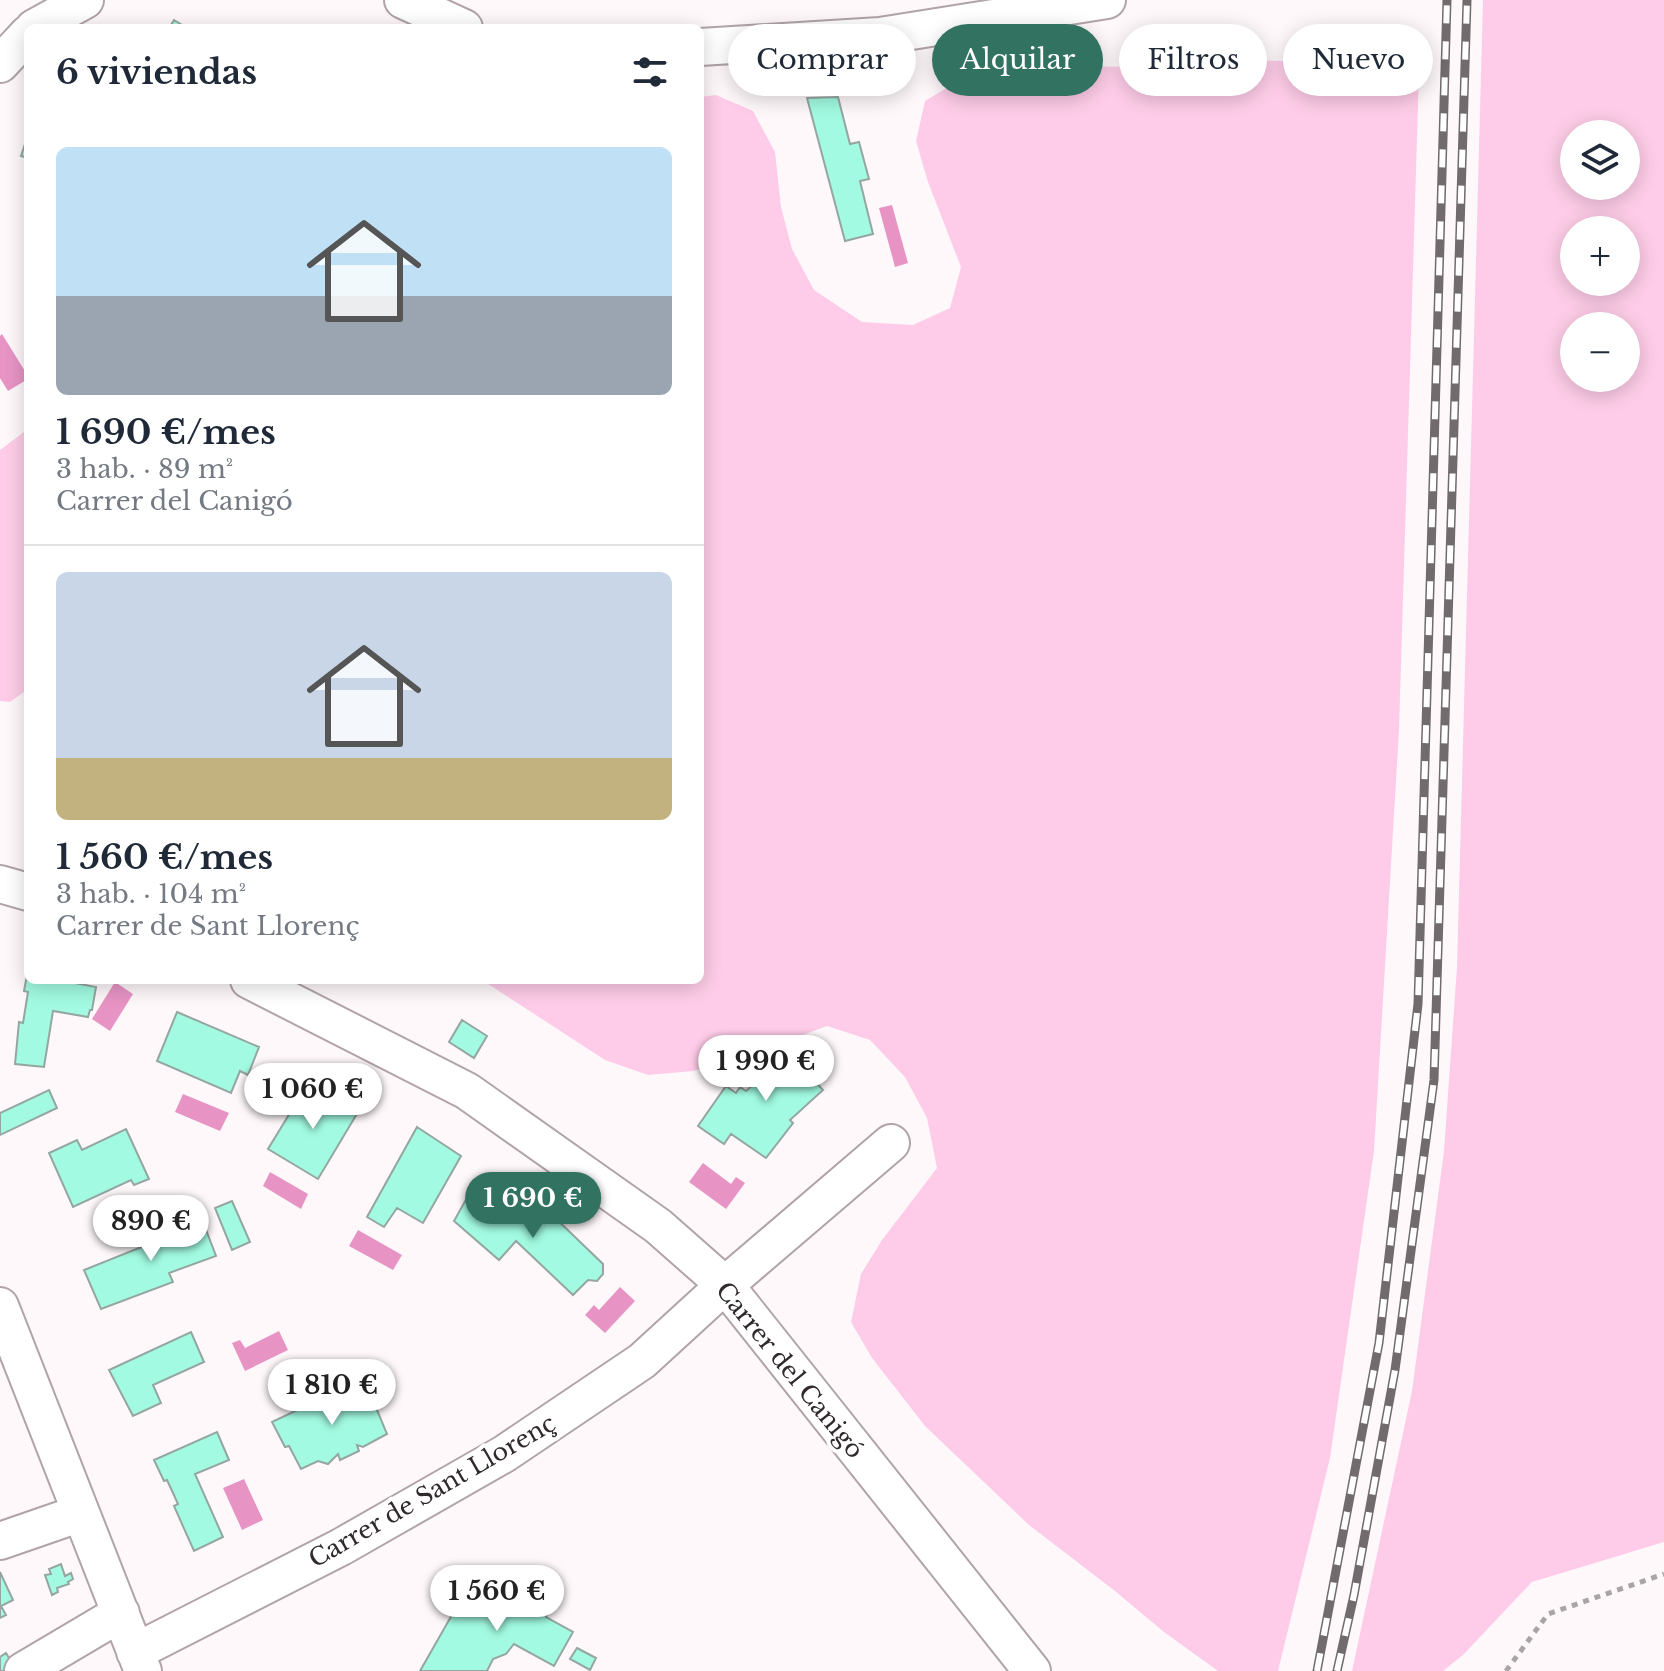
<!DOCTYPE html>
<html lang="es">
<head>
<meta charset="utf-8">
<style>
	:root { --surface:#fff; --page:#f2f2f3; --text:#1f2937; --muted:#747a83; --line:#e0e1e3; --accent:#317261 }
	body { margin:0; font-family:"Libre Baskerville",serif; background:var(--page); color:var(--text); height:100vh; display:flex; flex-direction:column; font-size:30px; white-space:nowrap }
	* { box-sizing:border-box; margin:0 }
	p { font-size:26px; color:var(--muted) }
	.icon { flex:none; width:44px; height:44px; fill:none; stroke:currentColor; stroke-width:2; stroke-linecap:round; stroke-linejoin:round }
	.map { position:relative; flex:1; overflow:hidden }
	.details { position:absolute; left:24px; top:24px; width:680px; height:960px; display:flex; flex-direction:column; background:var(--surface); border-radius:12px; box-shadow:0 4px 20px #0003 }
	.details>* { flex:none }
	.top-card { position:absolute; left:728px; top:24px; width:760px; height:72px; display:flex; gap:16px }
	.controls { position:absolute; left:1560px; top:120px; display:grid; gap:16px }
	.controls a { display:grid; place-items:center; width:80px; height:80px; border-radius:50%; background:var(--surface); box-shadow:0 4px 20px #0003; font-size:40px }
	.price { position:absolute; translate:-50% -68px; padding:0 18px; border-radius:28px; background:#fff; color:#222; font-size:26px; line-height:52px; filter:drop-shadow(0 2px 4px #0008) }
	.price::after { content:''; position:absolute; left:50%; top:48px; width:24px; height:18px; margin-left:-12px; background:inherit; clip-path:polygon(0 0,100% 0,50% 100%) }
	.price.active { background:var(--accent); color:#fff }
	ul { padding:0; list-style:none }
	li { display:grid; align-content:center; gap:16px; height:424px; padding:0 32px }
	li+li { border-top:2px solid var(--line) }
	li span { display:grid; place-items:center; height:248px; border-radius:12px; color:#555 }
	li>.icon { margin-inline-start:auto }
	span .icon { width:144px; height:144px; fill:#fffc; stroke-width:1 }
	li b { font-size:34px }
	h2 { display:flex; justify-content:space-between; align-items:center; height:96px; padding:0 32px; font-size:34px }
	.tag { padding:0 28px; border-radius:36px; background:var(--surface); box-shadow:0 4px 20px #0003; font-size:28px; line-height:72px }
	.tag.active { background:var(--accent); color:#fff }
	.map>svg:first-child { display:block }
	.green { fill:#fecce8; fill-rule:evenodd }
	.water { fill:#e794c4 }
	.building { fill:#a1fae1; stroke:#95a6a0; stroke-width:2 }
	.lines { fill:none; stroke-linecap:round; stroke-linejoin:round }
	.street-casing { stroke:#b1a3aa; stroke-width:40 }
	.path { stroke:#aaa4a7; stroke-width:5; stroke-dasharray:6 6; stroke-linecap:butt }
	.street { stroke:#fff; stroke-width:36 }
	.rail-casing { stroke:#716b6e; stroke-width:9 }
	.rail { stroke:#fff; stroke-width:6; stroke-dasharray:18; stroke-linecap:butt }
	.labels { text-anchor:middle; dominant-baseline:central; stroke-width:8; stroke-linejoin:round; paint-order:stroke }
	.street-label { font-size:24px; fill:#302a2d; stroke:#fff }
</style>
</head>
<body>
<div class="map">
<svg width="1664" height="1671" viewBox="0 0 1664 1671">
	<rect width="100%" height="100%" fill="#fef8fb"/>
	<path class="green" d="M1483,0H1664V1542L1532,1582L1463,1655L1443,1671H1352L1412,1391L1444,1151L1457,967ZM1626,134V186H1574V134ZM1626,230V282H1574V230ZM1574,326H1626V378H1574Z
		M1183,60L1289,61L1419,72L1399,730L1374,1151L1330,1458L1278,1671H1218L1164,1632L1115,1591L1029,1525L925,1426L872,1358L851,1322L861,1274L882,1240L937,1168L927,1118L905,1077L870,1040L827,1026L745,1056L693,1071L648,1075L605,1060L482,980H700V97L716,95L753,111L775,152L781,207L792,249L814,290L862,322L913,325L950,308L961,267L928,182L916,141L925,101L963,78L1056,66L1143,67Z
		M28,429V689L10,702L0,701V450Z"/>
	<path class="water" d="M892,205L908,263L895,267L879,208Z
		M2,334L28,376V379L8,391L0,378V336Z
		M115,982L133,994L110,1031L92,1019Z
		M183,1094L229,1113L220,1131L175,1112Z
		M703,1163L731,1184L736,1177L745,1183L726,1209L689,1182Z
		M270,1172L308,1194L301,1209L263,1186Z
		M358,1230L402,1255L393,1270L349,1246Z
		M620,1287L635,1301L605,1333L585,1315L594,1305L599,1310Z
		M279,1331L288,1350L245,1371L232,1343L240,1340L245,1348Z
		M244,1479L263,1520L242,1530L223,1488Z"/>
	<path class="building" d="M174,20L187,28H169Z
		M838,97L850,144L859,142L869,179L860,181L873,234L845,241L807,98Z
		M28,135V158L21,156Z
		M27,975L28,980H59L96,987L92,1010H90L88,1017L53,1011L44,1067L15,1064L19,1022L23,1023L28,992L24,991Z
		M177,1012L259,1047L248,1075L240,1071L231,1093L157,1061Z
		M462,1020L487,1036L474,1058L449,1042Z
		M811,1038L825,1054L806,1072L823,1090L790,1120L793,1123L766,1158L731,1134L724,1144L698,1126L726,1086L736,1093L740,1087L746,1091L789,1053L792,1055Z
		M309,1082L358,1112L318,1179L268,1149Z
		M49,1090L57,1108L0,1135V1113Z
		M417,1127L461,1156L423,1223L397,1208L384,1227L367,1217Z
		M126,1129L149,1179L134,1185L131,1180L73,1207L49,1153L77,1140L82,1150Z
		M520,1192L543,1213L547,1210L603,1264V1274L597,1281L588,1280L573,1295L516,1241L499,1260L454,1221L468,1196L493,1219Z
		M232,1201L250,1242L232,1250L215,1208Z
		M200,1214L216,1256L169,1273L173,1282L101,1309L84,1270L154,1242L150,1234Z
		M191,1332L204,1362L153,1385L161,1403L133,1416L109,1370Z
		M365,1381L387,1434L363,1447L357,1445L359,1451L340,1460L338,1454L328,1464L318,1461L301,1469L289,1446L285,1447L272,1422L320,1399L322,1402Z
		M217,1432L229,1460L195,1474L223,1537L194,1551L174,1506L178,1504L173,1493L167,1480L164,1481L154,1460Z
		M61,1564L65,1576L71,1573L73,1579L68,1582L69,1584L57,1588L58,1592L52,1595L45,1575L51,1574L49,1569Z
		M0,1572L13,1600L1,1606L6,1615L0,1618Z
		M506,1582L550,1608L546,1617L573,1632L554,1666L514,1644L506,1654L493,1659L487,1671H420L461,1599L472,1604L483,1594L500,1593Z
		M577,1648L596,1658L590,1670L570,1659Z
		M6,1653L14,1666L6,1671H0V1657Z"/>
	<g class="lines">
		<defs>
			<path id="street" d="M403,0L464,28
				M34,28L85,0
				M700,47L880,36L1107,0
				M0,64L28,34
				M0,884L28,892
				M249,980L467,1091L658,1226L725,1285L1032,1671
				M0,1306L143,1671
				M0,1541L81,1513
				M135,1652L341,1547L504,1454L642,1361L725,1285L891,1143
				M23,1671L121,1613"/>
		</defs>
		<use href="#street" class="street-casing"/>
		<path class="path" d="M1506,1671L1548,1614L1664,1574"/>
		<use href="#street" class="street"/>
		<defs>
			<path id="rail" d="M1317,1671L1379,1343L1418,1004L1447,0
				M1337,1671L1354,1595L1395,1370L1434,1080L1467,0"/>
		</defs>
		<use href="#rail" class="rail-casing"/>
		<use href="#rail" class="rail"/>
	</g>
	<g class="labels">
		<g class="street-label">
			<text transform="translate(790 1370) rotate(51)">Carrer del Canigó</text>
			<text transform="translate(432 1491) rotate(-30)">Carrer de Sant Llorenç</text>
		</g>
	</g>
</svg>
<div class="controls">
<a><svg class="icon" aria-label="layers" viewBox="0 0 24 24"><path d="M12 4l9 5-9 5-9-5zM3 14l9 5 9-5"/></svg></a>
<a>+</a>
<a>−</a>
</div>
<b class="price" style="left:766px;top:1103px">1 990 €</b>
<b class="price" style="left:313px;top:1131px">1 060 €</b>
<b class="price active" style="left:533px;top:1240px">1 690 €</b>
<b class="price" style="left:151px;top:1263px">890 €</b>
<b class="price" style="left:332px;top:1427px">1 810 €</b>
<b class="price" style="left:497px;top:1633px">1 560 €</b>
<div class="top-card">
<a class="tag">Comprar</a>
<a class="tag active">Alquilar</a>
<a class="tag">Filtros</a>
<a class="tag">Nuevo</a>
</div>
<section class="details">
<h2>6 viviendas<svg class="icon" aria-label="filters" viewBox="0 0 24 24"><path d="M4 7h16M4 17h16"/><circle cx="9" cy="7" r="2"/><circle cx="15" cy="17" r="2"/></svg></h2>
<ul>
<li><span style="background:linear-gradient(#bfe0f5 60%,#9aa5b1 0)"><svg class="icon" aria-label="home" viewBox="0 0 24 24"><path d="M3 11l9-7 9 7M6 9v11h12V9"/></svg></span><div><b>1 690 €/mes</b><p>3 hab. · 89 m²</p><p>Carrer del Canigó</p></div></li>
<li><span style="background:linear-gradient(#c9d6e8 75%,#c2b280 0)"><svg class="icon" aria-label="home" viewBox="0 0 24 24"><path d="M3 11l9-7 9 7M6 9v11h12V9"/></svg></span><div><b>1 560 €/mes</b><p>3 hab. · 104 m²</p><p>Carrer de Sant Llorenç</p></div></li>
</ul>
</section>
</div>
</body>
</html>
